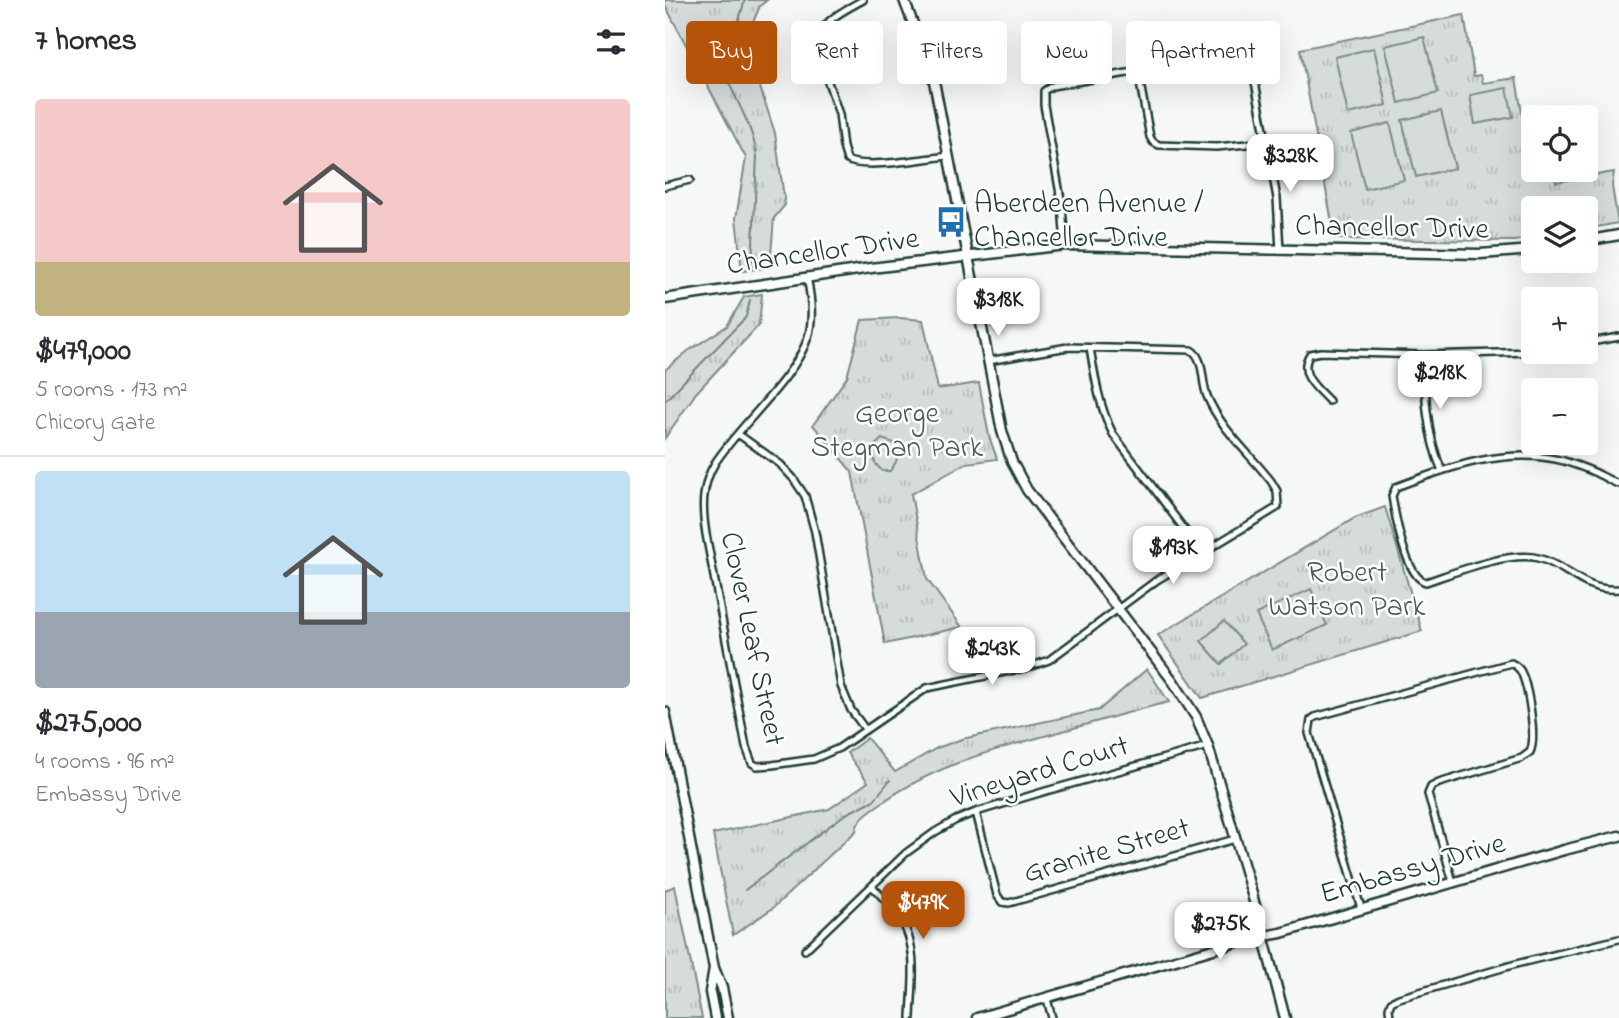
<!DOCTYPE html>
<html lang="en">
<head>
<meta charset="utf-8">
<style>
	:root { --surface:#fff; --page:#f7f7f7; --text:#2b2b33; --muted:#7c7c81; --line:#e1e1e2; --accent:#b45309 }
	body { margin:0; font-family:"Indie Flower",sans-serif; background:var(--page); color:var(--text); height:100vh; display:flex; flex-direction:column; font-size:26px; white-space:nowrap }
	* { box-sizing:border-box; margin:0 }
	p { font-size:23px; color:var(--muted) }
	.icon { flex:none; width:38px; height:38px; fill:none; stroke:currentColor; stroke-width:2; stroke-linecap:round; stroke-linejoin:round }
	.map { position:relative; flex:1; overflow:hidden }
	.details { display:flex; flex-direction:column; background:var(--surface); width:665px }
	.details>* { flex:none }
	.top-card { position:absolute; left:21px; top:21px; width:665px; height:63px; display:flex; gap:14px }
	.tools { position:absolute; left:856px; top:105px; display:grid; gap:14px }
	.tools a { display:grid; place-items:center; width:77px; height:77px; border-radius:7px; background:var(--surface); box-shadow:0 7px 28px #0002; font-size:35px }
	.price { position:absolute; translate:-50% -60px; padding:0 16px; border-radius:14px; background:#fff; color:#222; font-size:23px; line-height:46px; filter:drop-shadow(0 2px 4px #0008) }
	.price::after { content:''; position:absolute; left:50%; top:42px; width:21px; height:16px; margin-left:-10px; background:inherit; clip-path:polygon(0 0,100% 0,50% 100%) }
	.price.active { background:var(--accent); color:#fff }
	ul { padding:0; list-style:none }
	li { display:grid; align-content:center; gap:14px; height:371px; padding:0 35px }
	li+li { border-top:2px solid var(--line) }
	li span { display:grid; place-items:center; height:217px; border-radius:7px; color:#555 }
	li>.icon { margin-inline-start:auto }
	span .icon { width:126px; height:126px; fill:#fffc; stroke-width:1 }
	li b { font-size:30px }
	h2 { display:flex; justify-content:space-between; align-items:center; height:84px; padding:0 35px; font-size:30px }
	.chip { padding:0 24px; border-radius:7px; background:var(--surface); box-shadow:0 7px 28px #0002; font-size:24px; line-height:63px }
	.chip.active { background:var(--accent); color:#fff }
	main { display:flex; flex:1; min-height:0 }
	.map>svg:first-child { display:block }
	.grass { fill:url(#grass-tufts); stroke:#7a8c88; stroke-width:2 }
	.pitch { fill:#d6dcdb; stroke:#7a8c88; stroke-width:2 }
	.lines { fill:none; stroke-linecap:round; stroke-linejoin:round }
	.stream { stroke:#72857f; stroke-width:2 }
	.street-casing { stroke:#1f3d34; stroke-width:10 }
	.secondary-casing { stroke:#1f3d34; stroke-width:13 }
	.street { stroke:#fff; stroke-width:5 }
	.secondary { stroke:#fff; stroke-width:8 }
	.labels { text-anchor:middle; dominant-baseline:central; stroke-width:5; stroke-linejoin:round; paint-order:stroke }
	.poi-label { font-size:30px; fill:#1f3d34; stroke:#fff; text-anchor:start }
	.street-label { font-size:30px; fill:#1f3d34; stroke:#fff }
	.park-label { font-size:30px; fill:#445d55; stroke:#fff }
</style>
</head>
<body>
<main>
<section class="details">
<h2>7 homes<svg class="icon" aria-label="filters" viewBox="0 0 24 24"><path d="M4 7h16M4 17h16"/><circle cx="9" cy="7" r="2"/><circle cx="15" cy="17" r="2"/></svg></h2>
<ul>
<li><span style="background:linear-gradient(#f6c9c9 75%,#c2b280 0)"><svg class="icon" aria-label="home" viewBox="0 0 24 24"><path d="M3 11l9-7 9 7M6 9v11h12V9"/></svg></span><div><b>$479,000</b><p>5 rooms · 173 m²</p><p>Chicory Gate</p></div></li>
<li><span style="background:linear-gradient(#bfe0f5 65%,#9aa5b1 0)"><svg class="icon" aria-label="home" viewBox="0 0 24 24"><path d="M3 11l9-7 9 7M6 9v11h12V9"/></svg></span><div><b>$275,000</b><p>4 rooms · 96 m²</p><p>Embassy Drive</p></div></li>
</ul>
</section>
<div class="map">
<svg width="954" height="1018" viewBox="0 0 954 1018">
	<defs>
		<pattern id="grass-tufts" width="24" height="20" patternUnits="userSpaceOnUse" patternTransform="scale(1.75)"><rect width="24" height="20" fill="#d6dcdb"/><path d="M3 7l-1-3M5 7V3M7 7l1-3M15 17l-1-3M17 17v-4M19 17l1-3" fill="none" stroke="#b7bebd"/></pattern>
	</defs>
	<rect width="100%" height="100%" fill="#f6f7f7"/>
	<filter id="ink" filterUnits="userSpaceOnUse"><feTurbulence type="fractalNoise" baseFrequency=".0143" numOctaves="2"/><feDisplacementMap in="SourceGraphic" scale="14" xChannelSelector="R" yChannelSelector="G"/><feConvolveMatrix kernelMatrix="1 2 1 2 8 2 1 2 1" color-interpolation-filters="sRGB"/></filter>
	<g filter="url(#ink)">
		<path class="grass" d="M0,0H102L95,6L85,29L77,32L110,133L120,205L109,218L105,267L77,271L71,218L81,158L0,5Z
			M799,15L809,76L816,75L818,83L851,78L862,142H868V170H889L891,182L949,172L947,186L953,223L921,229L920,208H868V238L849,241L670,239L635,49Z
			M97,294L94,325L31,393L0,438V370L23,351L62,326L79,297Z
			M234,318L258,320L273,389L314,383L324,436L332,459L302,463L246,494L262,579L297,627L220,644L187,472L148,425L182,377L197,320Z
			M720,507L757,631L537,698L493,635L690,518Z
			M482,669L504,702C467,711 431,722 394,732C331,749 269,765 215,804C206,810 192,819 191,831L108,908L68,935L48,834L164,809L203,782L182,753L202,738L230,772L272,748L297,739L434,710Z
			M10,886L37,1018H0V890Z"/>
		<path class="pitch" d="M759,37L773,93L734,103L720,46Z
			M709,48L722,105L683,114L670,57Z
			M842,88L848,117L810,124L805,95Z
			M776,111L790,168L751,177L737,120Z
			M725,123L739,180L700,189L686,133Z
			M217,439L229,443C236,454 232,462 225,471H217L210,463L207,448Z
			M646,589L662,625L607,650L591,614Z
			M559,621L579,644L556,664L536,641Z"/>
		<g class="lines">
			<path class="stream" d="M80,0L72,26L55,60C65,92 87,121 92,156L87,266
				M0,401L81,317L85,300
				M80,890L179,815L209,800L225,780"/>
			<defs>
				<path id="street" d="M198,0C178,11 153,22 151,47L174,114L178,147L182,160C199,170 261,158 284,156
					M473,72L485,137L488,142L494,145L552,147L602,142
					M0,186L25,180
					M400,245L397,205L379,105V91L387,86L579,53L585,56L587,66L612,198L615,250
					M142,277C146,296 149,319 143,337C130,379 75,424 50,463C36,486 37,509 41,534L81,747L87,763L92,766L107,765L149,759L174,748L262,688L364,667L384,660L492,580L613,507L612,491L606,481C585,454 555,428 542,396C536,382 540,358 526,350L403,347L323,361
					M920,343L954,337
					M425,348C430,378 434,406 448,434L537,553
					M759,355C760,395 761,434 777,471
					M664,401C652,388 632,374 645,354L656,352L759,355L869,352
					M73,434L115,464L128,478L140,496L150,532L176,686L186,710L200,729
					M954,484C946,482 942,478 935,475C924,469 911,465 899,461C842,446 784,467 731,487L727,496C730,515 741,578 761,582C791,572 844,551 873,558C904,566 917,592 954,589
					M311,812L332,895L337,902L344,903L570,839
					M207,886C217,897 228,908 236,920C254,948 247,987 246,1018
					M696,908L644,733L646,720L650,717L846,663C850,665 852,666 855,670C863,684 872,738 865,752L857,758L774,783L766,787L763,794L788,882
					M140,950L241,853L270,832L291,820L311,812L381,791L543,746
					M382,999L387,1018
					M725,1018L724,1008L726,1002L734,998L851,964L954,939"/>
				<path id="secondary" d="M239,0L268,76L337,431L347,462L362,490L508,681L531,717L543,746L587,894L620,1018
					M920,241L954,235
					M0,299L206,268L400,245L815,254L868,250
					M0,712L49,968L57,988L63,1018
					M49,968L45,992L50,1018
					M312,1018L579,940L616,933L899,850L954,836"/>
			</defs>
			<use href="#street" class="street-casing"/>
			<use href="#secondary" class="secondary-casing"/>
			<use href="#street" class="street"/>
			<use href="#secondary" class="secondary"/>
		</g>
	</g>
	<defs>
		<symbol id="bus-bare" viewBox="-9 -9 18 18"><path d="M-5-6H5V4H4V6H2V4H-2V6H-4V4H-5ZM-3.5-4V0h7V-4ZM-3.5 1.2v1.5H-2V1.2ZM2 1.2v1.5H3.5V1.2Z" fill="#1f6fb2" stroke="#fff" stroke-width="2.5" paint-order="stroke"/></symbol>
	</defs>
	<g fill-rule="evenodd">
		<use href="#bus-bare" x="264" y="200" width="44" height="44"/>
	</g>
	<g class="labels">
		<g class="poi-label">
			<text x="309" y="205">Aberdeen Avenue /<tspan x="309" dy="34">Chancellor Drive</tspan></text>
		</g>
		<g class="street-label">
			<text transform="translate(727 229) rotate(1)">Chancellor Drive</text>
			<text transform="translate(158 253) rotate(-8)">Chancellor Drive</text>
			<text transform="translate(86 639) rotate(78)">Clover Leaf Street</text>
			<text transform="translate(375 773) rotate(-17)">Vineyard Court</text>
			<text transform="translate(442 852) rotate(-16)">Granite Street</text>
			<text transform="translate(748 870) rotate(-16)">Embassy Drive</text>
		</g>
		<g class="park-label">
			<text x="232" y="415">George<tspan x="232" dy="34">Stegman Park</tspan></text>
			<text x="682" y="574">Robert<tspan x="682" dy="34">Watson Park</tspan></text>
		</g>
	</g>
</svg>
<div class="tools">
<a><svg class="icon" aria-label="locate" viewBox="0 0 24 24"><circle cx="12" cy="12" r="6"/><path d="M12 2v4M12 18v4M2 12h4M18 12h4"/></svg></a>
<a><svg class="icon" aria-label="layers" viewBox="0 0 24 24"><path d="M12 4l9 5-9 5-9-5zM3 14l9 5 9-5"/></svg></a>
<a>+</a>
<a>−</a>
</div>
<b class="price" style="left:625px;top:194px">$328K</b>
<b class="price" style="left:333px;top:338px">$318K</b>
<b class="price" style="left:775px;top:411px">$218K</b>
<b class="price" style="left:508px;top:586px">$193K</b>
<b class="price" style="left:327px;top:687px">$243K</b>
<b class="price active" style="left:258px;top:941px">$479K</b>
<b class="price" style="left:555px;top:962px">$275K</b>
<div class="top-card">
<a class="chip active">Buy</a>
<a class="chip">Rent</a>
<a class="chip">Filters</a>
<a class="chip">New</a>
<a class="chip">Apartment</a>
</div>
</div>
</main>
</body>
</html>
